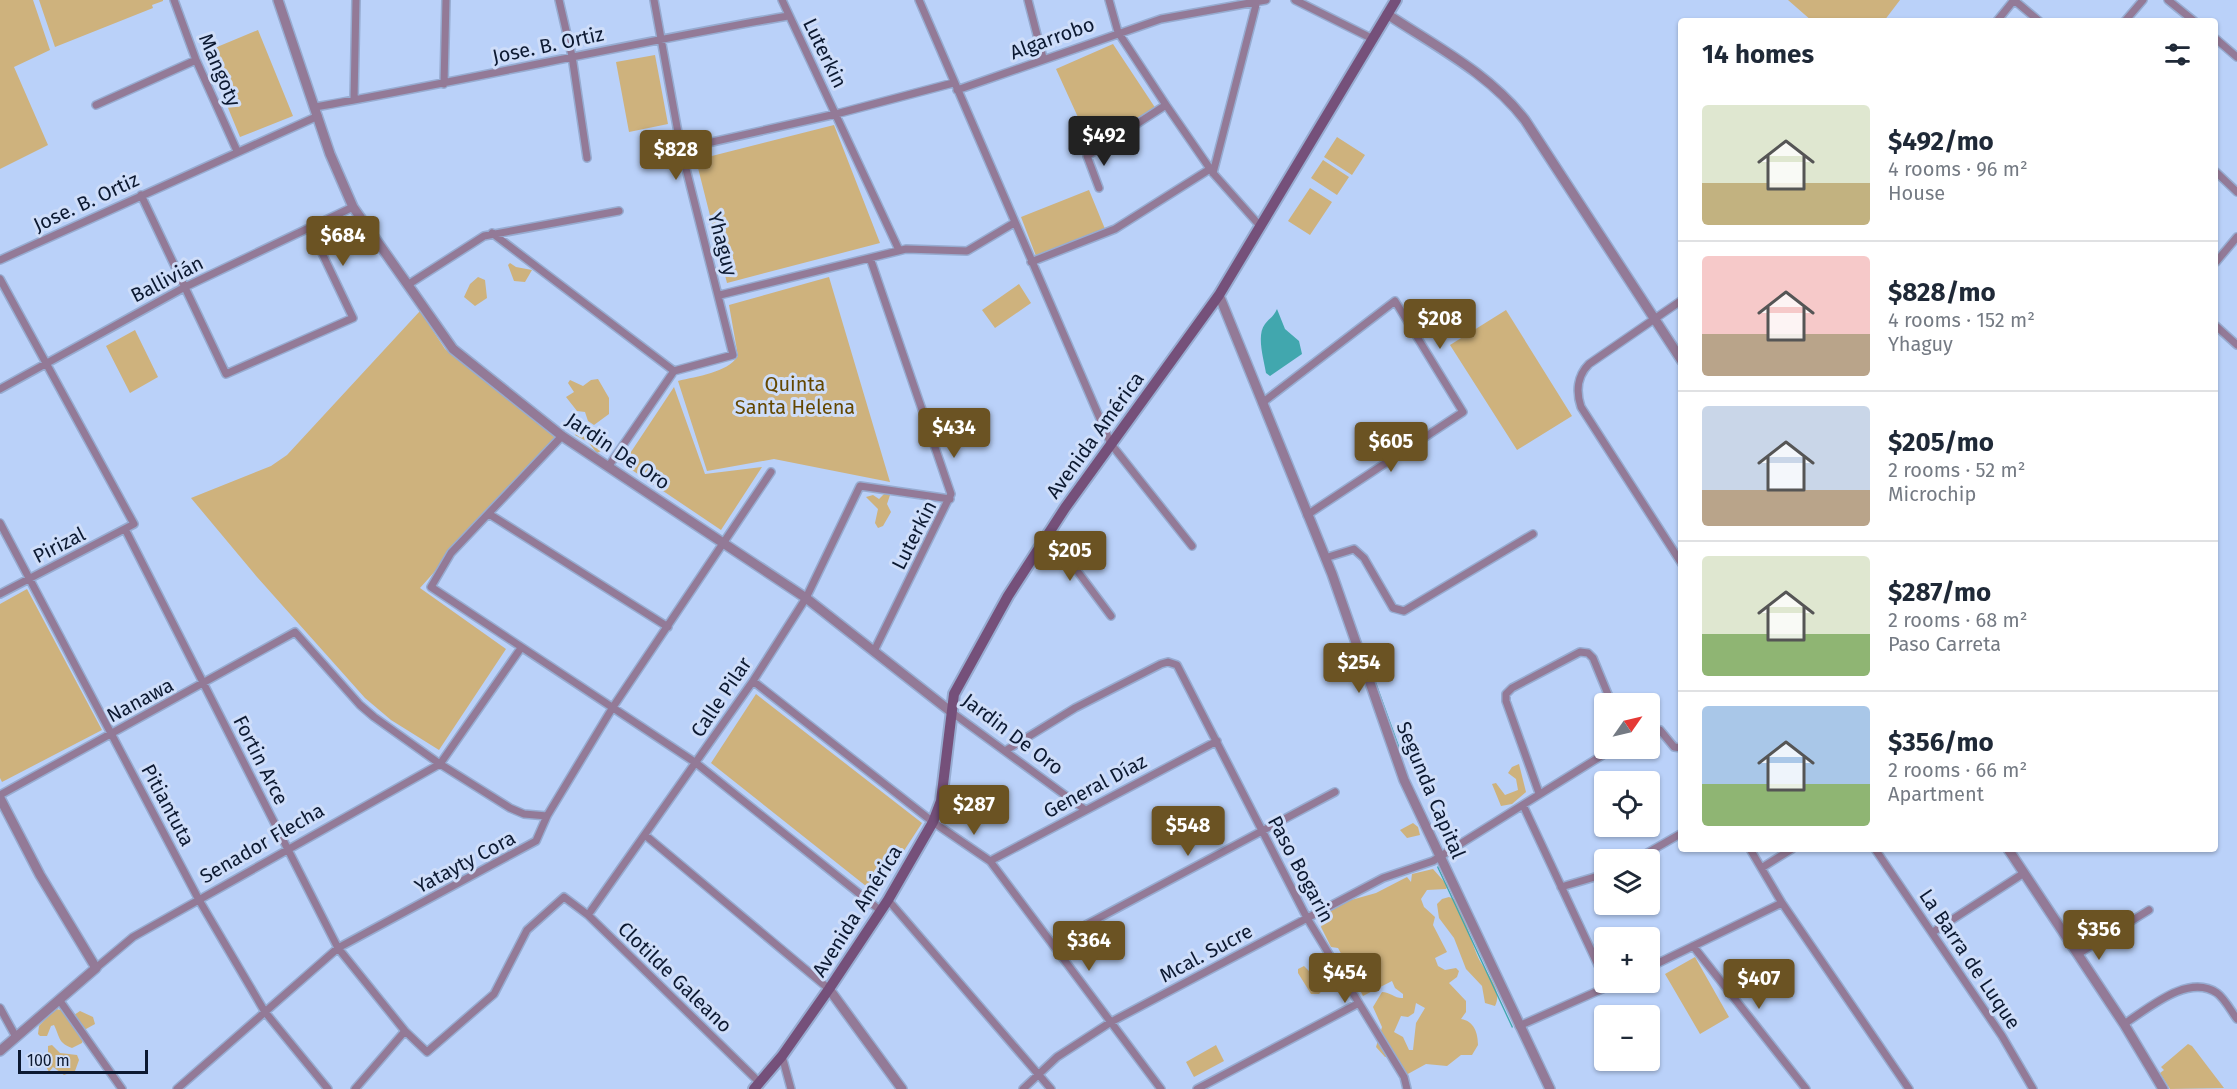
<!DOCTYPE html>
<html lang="en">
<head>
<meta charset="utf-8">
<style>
	:root { --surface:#fff; --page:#f2f2f3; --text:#1f2937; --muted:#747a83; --line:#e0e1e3; --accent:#6b5323 }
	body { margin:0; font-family:"Fira Sans",sans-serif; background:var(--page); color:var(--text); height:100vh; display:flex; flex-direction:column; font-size:22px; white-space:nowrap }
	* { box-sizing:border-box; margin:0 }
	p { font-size:20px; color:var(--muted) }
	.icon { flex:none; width:33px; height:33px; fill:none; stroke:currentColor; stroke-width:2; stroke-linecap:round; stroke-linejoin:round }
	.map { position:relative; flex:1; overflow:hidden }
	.side { position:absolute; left:1678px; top:18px; width:540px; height:834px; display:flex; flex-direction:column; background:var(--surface); border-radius:6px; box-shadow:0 2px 4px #0004 }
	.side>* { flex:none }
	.needle { width:39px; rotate:56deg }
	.controls { position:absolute; left:1594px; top:693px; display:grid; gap:12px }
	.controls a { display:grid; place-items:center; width:66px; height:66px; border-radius:6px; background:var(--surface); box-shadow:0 2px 4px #0004; font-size:30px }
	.scale { position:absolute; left:18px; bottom:15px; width:130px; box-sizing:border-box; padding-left:6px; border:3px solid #0c1931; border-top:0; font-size:16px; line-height:21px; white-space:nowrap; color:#0c1931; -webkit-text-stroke:4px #ceddf9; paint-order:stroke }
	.price { position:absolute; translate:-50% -51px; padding:0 14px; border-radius:6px; background:var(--accent); color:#fff; font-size:20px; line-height:39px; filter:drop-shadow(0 2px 3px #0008) }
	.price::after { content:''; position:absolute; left:50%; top:36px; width:18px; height:14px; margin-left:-9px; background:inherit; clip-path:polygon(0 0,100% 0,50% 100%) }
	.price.active { background:#222; color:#fff }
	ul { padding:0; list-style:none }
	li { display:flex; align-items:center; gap:18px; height:150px; padding:0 24px }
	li+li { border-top:2px solid var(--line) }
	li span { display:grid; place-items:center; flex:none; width:168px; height:120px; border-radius:6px; color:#555 }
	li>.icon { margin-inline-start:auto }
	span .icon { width:72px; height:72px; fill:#fffc; stroke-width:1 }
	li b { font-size:26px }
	h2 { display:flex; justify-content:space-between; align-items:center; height:72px; padding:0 24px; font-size:26px }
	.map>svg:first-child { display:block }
	.green { fill:#ceb27d; fill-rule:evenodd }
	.water { fill:#41a7ae }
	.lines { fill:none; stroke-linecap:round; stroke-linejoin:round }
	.minor-casing { stroke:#97acd1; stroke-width:10 }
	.tertiary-casing { stroke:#97acd1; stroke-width:12 }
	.secondary-casing { stroke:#97acd1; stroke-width:14 }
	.minor { stroke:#937a97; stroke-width:7 }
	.tertiary { stroke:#937a97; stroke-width:9 }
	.secondary { stroke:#75507a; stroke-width:10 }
	.labels { text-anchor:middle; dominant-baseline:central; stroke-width:6; stroke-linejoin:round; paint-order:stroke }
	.street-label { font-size:20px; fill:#0c1931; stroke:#ceddf9 }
	.park-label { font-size:20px; fill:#644700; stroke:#ceddf9 }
</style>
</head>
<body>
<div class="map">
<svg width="2237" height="1089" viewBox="0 0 2237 1089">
	<rect width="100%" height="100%" fill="#bad1f9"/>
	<path class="green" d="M0,0H33L50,50L14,67L48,145L0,169Z
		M39,0H163V1L152,5L153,8L55,47Z
		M1788,0H1900L1884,21H1812Z
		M258,30L293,116L240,137L205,52Z
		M1113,44L1156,109L1092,148L1056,69Z
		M655,55L668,124L629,132L616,62Z
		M834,125L880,243L727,283L696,160Z
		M1337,137L1365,155L1352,175L1324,157Z
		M1323,160L1349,177L1337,195L1311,178Z
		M1310,188L1332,202L1310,235L1288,221Z
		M1089,190L1105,229L1036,256L1021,217Z
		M510,263L516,267L532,270L525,282L514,281L508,265Z
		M478,277L485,280L487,298L475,306L464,297L470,284Z
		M829,277L890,482L774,459L707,471L678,381C697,376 727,373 738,356L729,305Z
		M1019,284L1031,303L995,328L982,310Z
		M1506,310L1572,416L1517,450L1450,345Z
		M420,311L445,349L555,437L420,588L506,649L439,750L391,720L365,698L257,577L191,498L271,466L287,455Z
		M135,330L158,377L130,393L106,346Z
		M598,379L609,398V414L594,425L588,421L585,412L577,411L566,397L574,392L568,383L570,380L583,386L591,380Z
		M674,387L705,474L762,467L721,530L623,464Z
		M577,426L595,430L607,439V448L597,453L588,442L575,435L574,428Z
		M885,493L890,495L887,504L891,512L883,526L878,528L875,523L878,509L866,497L873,495L879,499Z
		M27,589L102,730L2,782L0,778V604Z
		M756,694L922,823L876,894L711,763Z
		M1519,764L1526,792L1512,804L1501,806L1492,784L1496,783L1505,795L1518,790L1516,779L1508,773L1512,767Z
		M1413,823L1418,827L1420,835L1407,838L1400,830Z
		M1433,869L1448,886L1446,889L1427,890L1421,899L1424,907L1435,917L1433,925L1447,952L1435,958L1438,966L1445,970L1456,968L1459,971L1457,977L1449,983L1466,1001V1012L1461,1019C1474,1021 1478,1033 1478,1045L1472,1055H1461L1447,1066L1426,1064L1406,1075L1393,1056L1385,1057L1376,1047L1382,1027L1373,1007L1382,992C1390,992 1396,999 1403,998V994L1395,988L1392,981L1363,996L1353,976L1342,971L1340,964L1344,959L1338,948L1331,947L1321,927L1325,913L1337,904L1376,893L1407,877L1411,882L1412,874ZM1416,1003L1425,1008L1416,1023L1413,1050H1409L1403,1037L1394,1032L1401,1016L1408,1017L1414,1013Z
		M1449,897L1454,899C1466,916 1469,936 1477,955C1483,970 1504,989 1495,1006L1485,1003L1482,986L1466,969L1454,938L1439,918L1437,904L1442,899Z
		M1695,957L1729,1017L1700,1034L1665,974Z
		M1304,966L1314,976L1326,977L1330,982L1319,994H1311L1298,973V969Z
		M55,1009L62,1010L68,1019L80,1011L93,1017L95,1024L86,1029L82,1043L72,1048C58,1043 60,1037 54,1025L51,1026L47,1036H40L38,1034L39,1026Z
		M2188,1044L2192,1046L2224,1088L2170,1089L2160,1073L2164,1070L2161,1067Z
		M52,1045L60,1053L77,1055L79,1060L75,1071L64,1075L53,1067L49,1072L44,1063L48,1057V1046Z
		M1216,1045L1224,1061L1194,1077L1186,1062Z"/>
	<path class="water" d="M1277,309L1285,329L1299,341L1302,354L1270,376L1266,373C1264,360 1256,335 1265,324C1270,318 1274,316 1277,309Z
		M1332,563H1333L1402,754H1401Z
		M1438,866L1513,1027L1512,1028L1437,867Z"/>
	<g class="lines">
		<defs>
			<path id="minor" d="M174,0L196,60L237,151
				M559,0L572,56L587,158
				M782,0L899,250
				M919,0L1111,444L1192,546
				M1028,0L1043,58
				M1109,0L1118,32L1166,105L1213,173L1261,227
				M1295,0L1373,39
				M2014,0L2039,21
				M2168,0L2194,21
				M1997,21L2014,0
				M2125,21L2143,0
				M2216,39L2237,57
				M444,84L446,0
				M957,90L1161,19L1266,0
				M354,100L356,0
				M96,105L196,60
				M315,107C474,79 630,43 788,16
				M681,149L836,114L953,83
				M2216,172L2237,192
				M1213,173L1257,1
				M1099,188L1087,156L1166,105
				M141,195L226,374L353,318L310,228
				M492,233L674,371
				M870,258L951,494L874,651
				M0,260L318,116
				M1031,262L1115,229L1210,169
				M2216,262L2237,237
				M0,279L134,524L0,594
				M409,284L484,236L619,211
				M720,295L906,249L967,251L1014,223
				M1682,300L1589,364C1577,376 1576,392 1581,407L1682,564
				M2216,326L2237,345
				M0,389L185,287L353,207
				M1262,403L1395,301L1463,412L1307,515
				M562,436L451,553L431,587L696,763L881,911
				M608,467L674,371L733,355L681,149L654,0
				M489,514L668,627
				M0,523L199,900L265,1012L328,1089
				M125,529L338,948L405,1031L427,1052L494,994L527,930L564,897L588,915L760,1083
				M1048,532L1111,616
				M1325,558L1354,549L1364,558L1393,608L1404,611L1533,534
				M753,681L933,822L990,861L1161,1089
				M950,711L1084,809
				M1650,728L1660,730L1674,747L1682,748
				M1005,751L1075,708L1161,664L1168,662L1177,665L1307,918L1404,1077L1407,1089
				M1539,793L1506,701V694L1512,688L1580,652L1588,653L1593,658L1612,704
				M0,795L295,632L360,705L374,717L440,764L510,808L524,814L547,816
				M1523,805L1605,980
				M645,835L829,989
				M1750,849L1782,903L1909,1089
				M1875,849L2002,1036L2033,1089
				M1635,860L1682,833
				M990,861L1217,741
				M1763,867L1792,849
				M1561,887L1605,874
				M888,900L1051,1089
				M588,915L753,681L806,598L860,486L950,499
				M1933,932L2024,873
				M1052,943L1335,792
				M1693,946L1806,1089
				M2078,954L2149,910
				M1650,967L1782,903
				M96,968L133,937L440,764L521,648
				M60,1001L122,1089
				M0,1008L16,1037
				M2124,1024C2148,1009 2188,973 2217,993C2225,999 2231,1011 2237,1019
				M1519,1026L1618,982
				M782,1056L791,1089
				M177,1089L338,948L536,841L547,816L613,707L771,472
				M355,1089L405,1031
				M1023,1089L1057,1057L1111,1022L1383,878L1433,861L1614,748
				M1197,1089L1359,1003"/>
			<path id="tertiary" d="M278,0L330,154L353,207L453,349L562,436L806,598L950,711
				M1387,14C1435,46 1489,73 1525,120L1682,361
				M1219,295L1332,574L1404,780L1550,1089
				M0,798L40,875L96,968L0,1051
				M2008,849L2124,1024L2163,1089
				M829,989L902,1089"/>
			<path id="secondary" d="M754,1089L782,1056L829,989L888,900L933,822L941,801L954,694L1008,596L1065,508L1219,295L1396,0"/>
		</defs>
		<use href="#minor" class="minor-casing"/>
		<use href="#tertiary" class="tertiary-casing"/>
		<use href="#secondary" class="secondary-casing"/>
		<use href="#minor" class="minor"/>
		<use href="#tertiary" class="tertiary"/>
		<use href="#secondary" class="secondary"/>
	</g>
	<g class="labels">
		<g class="street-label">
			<text transform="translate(1052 38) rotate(-20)">Algarrobo</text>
			<text transform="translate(548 45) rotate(-12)">Jose. B. Ortiz</text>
			<text transform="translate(825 53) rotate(64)">Luterkin</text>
			<text transform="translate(220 70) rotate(67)">Mangoty</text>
			<text transform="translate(86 202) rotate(-25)">Jose. B. Ortiz</text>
			<text transform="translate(723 244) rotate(75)">Yhaguy</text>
			<text transform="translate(167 279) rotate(-27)">Ballivián</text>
			<text transform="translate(1095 435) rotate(-54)">Avenida América</text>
			<text transform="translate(618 451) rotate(34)">Jardin De Oro</text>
			<text transform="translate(914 535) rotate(-63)">Luterkin</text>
			<text transform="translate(59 545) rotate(-27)">Pirizal</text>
			<text transform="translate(721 697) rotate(-56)">Calle Pilar</text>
			<text transform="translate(140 700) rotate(-28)">Nanawa</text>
			<text transform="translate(1013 734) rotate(37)">Jardin De Oro</text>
			<text transform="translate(261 760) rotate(63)">Fortin Arce</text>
			<text transform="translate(1095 786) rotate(-28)">General Díaz</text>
			<text transform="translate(1431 790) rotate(67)">Segunda Capital</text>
			<text transform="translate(168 805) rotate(62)">Pitiantuta</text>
			<text transform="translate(262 843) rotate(-30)">Senador Flecha</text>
			<text transform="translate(465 862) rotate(-28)">Yatayty Cora</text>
			<text transform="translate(1301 869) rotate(62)">Paso Bogarin</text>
			<text transform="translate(857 911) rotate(-58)">Avenida América</text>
			<text transform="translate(1206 953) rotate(-28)">Mcal. Sucre</text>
			<text transform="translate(1970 959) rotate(56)">La Barra de Luque</text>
			<text transform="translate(675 977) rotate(44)">Clotilde Galeano</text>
		</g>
		<g class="park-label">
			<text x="795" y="384">Quinta<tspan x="795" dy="23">Santa Helena</tspan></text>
		</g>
	</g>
</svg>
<div class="controls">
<a><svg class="needle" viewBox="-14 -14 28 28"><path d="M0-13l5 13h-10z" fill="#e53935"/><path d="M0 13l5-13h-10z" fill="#747a83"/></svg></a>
<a><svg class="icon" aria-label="locate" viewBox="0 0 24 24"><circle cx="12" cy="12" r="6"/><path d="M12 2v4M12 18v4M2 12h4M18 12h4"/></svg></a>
<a><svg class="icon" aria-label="layers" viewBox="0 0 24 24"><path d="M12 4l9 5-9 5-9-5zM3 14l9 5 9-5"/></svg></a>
<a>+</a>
<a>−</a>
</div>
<div class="scale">100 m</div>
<b class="price active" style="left:1104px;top:167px">$492</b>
<b class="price" style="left:676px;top:181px">$828</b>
<b class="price" style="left:343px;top:267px">$684</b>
<b class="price" style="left:1440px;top:350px">$208</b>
<b class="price" style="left:954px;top:459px">$434</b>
<b class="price" style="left:1391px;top:473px">$605</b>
<b class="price" style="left:1070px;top:582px">$205</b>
<b class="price" style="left:1359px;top:694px">$254</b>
<b class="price" style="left:974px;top:836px">$287</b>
<b class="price" style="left:1188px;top:857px">$548</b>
<b class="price" style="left:2099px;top:961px">$356</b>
<b class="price" style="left:1089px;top:972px">$364</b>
<b class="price" style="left:1345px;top:1004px">$454</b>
<b class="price" style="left:1759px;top:1010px">$407</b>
<section class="side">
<h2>14 homes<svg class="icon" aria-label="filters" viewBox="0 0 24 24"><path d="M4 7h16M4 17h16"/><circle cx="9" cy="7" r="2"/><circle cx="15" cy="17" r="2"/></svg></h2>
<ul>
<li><span style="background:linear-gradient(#dfe7d0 65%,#c2b280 0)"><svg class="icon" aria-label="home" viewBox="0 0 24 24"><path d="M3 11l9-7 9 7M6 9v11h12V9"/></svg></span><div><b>$492/mo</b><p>4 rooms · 96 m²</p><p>House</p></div></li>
<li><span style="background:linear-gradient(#f6c9c9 65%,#b9a48a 0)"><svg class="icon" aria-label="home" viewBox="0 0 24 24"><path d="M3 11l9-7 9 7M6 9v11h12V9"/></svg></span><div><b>$828/mo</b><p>4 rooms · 152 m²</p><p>Yhaguy</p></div></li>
<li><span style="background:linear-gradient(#c9d6e8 70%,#b9a48a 0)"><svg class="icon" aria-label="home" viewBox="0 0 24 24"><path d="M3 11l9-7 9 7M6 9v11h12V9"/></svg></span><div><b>$205/mo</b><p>2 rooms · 52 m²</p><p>Microchip</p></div></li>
<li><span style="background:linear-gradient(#dfe7d0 65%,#8fb573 0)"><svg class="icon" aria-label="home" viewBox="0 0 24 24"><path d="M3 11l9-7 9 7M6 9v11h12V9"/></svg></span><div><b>$287/mo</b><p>2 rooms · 68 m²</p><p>Paso Carreta</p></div></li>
<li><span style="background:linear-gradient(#a9c7e8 65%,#8fb573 0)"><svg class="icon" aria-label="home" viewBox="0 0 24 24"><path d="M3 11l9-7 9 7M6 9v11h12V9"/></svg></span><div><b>$356/mo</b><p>2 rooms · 66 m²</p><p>Apartment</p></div></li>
</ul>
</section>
</div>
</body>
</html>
